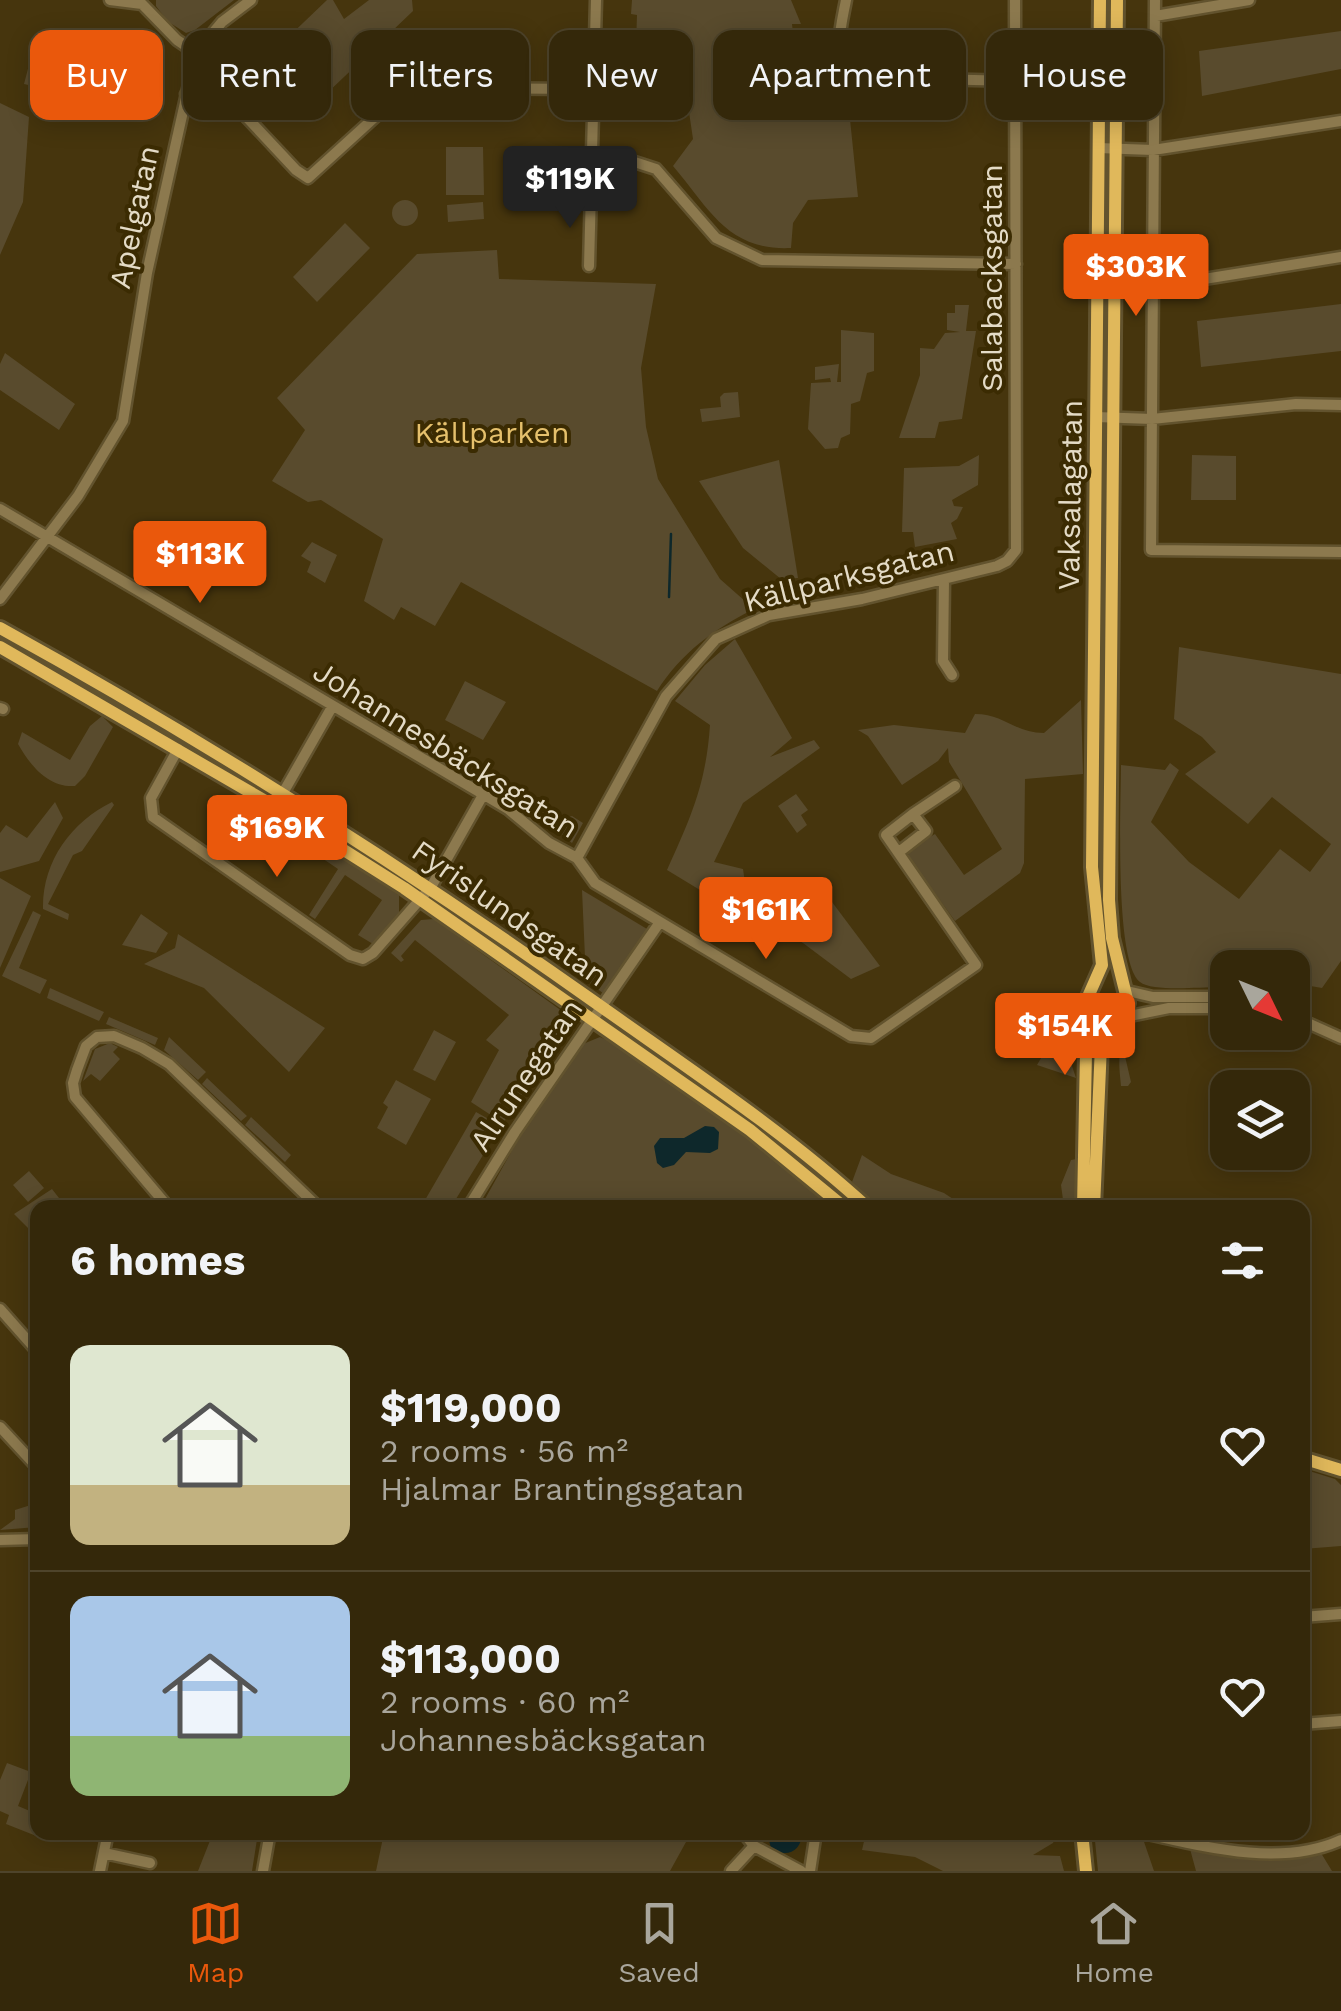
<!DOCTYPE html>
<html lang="en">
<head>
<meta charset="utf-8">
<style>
	:root { --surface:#34280a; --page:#3c3013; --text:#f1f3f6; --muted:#a9a69c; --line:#4e442b; --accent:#ea580c }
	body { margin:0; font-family:"Work Sans",sans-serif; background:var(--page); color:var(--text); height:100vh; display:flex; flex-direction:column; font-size:38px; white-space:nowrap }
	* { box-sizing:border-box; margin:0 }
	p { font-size:32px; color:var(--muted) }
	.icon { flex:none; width:55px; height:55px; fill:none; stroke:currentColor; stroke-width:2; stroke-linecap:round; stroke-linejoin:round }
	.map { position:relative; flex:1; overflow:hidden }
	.drawer { position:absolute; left:30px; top:1200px; width:1280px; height:640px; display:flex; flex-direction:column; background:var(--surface); border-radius:20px; box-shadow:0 5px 25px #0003,0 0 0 2px var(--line) }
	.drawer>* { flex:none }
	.guide { position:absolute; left:30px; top:30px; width:1282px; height:90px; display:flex; gap:20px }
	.needle { width:65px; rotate:133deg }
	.tools { position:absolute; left:1210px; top:950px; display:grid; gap:20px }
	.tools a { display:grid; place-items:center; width:100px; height:100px; border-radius:20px; background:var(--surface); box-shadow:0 5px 25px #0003,0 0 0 2px var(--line); font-size:50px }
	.price { position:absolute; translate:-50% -85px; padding:0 22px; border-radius:10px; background:var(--accent); color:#fff; font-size:32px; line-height:65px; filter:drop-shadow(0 2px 5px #0008) }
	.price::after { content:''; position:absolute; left:50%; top:60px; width:30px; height:22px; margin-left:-15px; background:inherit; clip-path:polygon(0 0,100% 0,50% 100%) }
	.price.current { background:#222; color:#fff }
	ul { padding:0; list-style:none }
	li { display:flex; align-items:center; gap:30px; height:250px; padding:0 40px }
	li+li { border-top:2px solid var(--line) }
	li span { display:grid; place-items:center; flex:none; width:280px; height:200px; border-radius:20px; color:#555 }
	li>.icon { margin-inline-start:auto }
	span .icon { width:120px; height:120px; fill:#fffc; stroke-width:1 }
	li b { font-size:42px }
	h2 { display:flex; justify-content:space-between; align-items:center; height:120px; padding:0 40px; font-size:42px }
	.pill { padding:0 35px; border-radius:20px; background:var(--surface); box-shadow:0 5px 25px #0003,0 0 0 2px var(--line); font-size:35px; line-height:90px }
	.pill.current { background:var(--accent); color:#fff }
	.dock { display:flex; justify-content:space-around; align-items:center; height:140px; border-top:2px solid var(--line); background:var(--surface); font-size:28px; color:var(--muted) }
	.dock a { display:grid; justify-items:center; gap:5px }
	.dock .current { color:var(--accent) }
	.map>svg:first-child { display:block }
	.green { fill:#594b2d }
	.water { fill:#0e282b }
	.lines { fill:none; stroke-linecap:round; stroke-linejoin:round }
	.stream { stroke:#0e282b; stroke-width:2.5 }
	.minor-tunnel { stroke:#5e4e29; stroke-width:10; stroke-dasharray:10 5; stroke-linecap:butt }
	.minor-casing { stroke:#62532e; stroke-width:15 }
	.major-casing { stroke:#62532e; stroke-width:18 }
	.minor { stroke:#8c794e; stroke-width:10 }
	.major { stroke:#e0b85b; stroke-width:12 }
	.labels { text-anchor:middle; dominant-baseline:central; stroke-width:8; stroke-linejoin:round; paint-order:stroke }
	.street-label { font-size:30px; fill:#e4dbc6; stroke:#3b2b02 }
	.park-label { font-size:30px; fill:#e5c06c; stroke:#3b2b02 }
</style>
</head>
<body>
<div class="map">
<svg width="1341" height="1871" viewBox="0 0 1341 1871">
	<rect width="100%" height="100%" fill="#46350d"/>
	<path class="green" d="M156,0H234L195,30L186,33L167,21L156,6Z
		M327,0H333L344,19L369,0H412L413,11L299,120L256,68Z
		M632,0H791L801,24H792L795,52L745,59L757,113L828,108L831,82L853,83V89L847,90L858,197L808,200L793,223L791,248C727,251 709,208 673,166L693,139L689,112L672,98L671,74L635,76L637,15L631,14Z
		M1341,31V69L1202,96L1199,51Z
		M35,42L67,49L87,64L69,80L67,85C55,79 48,77 37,87L24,84Z
		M0,103L29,117L23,202L0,255Z
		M446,147H483L484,195H446Z
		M392 213a13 13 0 1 1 26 0a13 13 0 1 1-26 0Z
		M483,202L484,219L448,222L447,205Z
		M345,223L370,248L317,302L293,277Z
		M497,250L499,279L656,284L641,368L646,427L658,479L720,579L754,609C714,629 681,653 657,691L461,582L435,626L401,607L394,620L364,601L383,539L321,500L308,502L272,481L305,430L277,398L417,254Z
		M1341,304V351L1201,367L1197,321Z
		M955,305H969L966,331H976L962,419L939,422L935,438H899L920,375V348L934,349L945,333L960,332L947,330V313H955Z
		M841,330L874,333V371L867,373L860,401L851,404L850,434L841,438L838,448L825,449L808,429L811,383L831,382L830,378L815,380V367L839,364L837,382H841Z
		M5,353L75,404L59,430L0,390V364Z
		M738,392L740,417L702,422L700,409L721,407L720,397L724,393Z
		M979,455L978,485L952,500L954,506L963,507L957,519L951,523L957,539L915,547L913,532H902L904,468L959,466Z
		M1192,455L1236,456V500H1191Z
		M779,460L798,578L781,579L743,548L699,481Z
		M312,542L337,555L325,583L307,572L311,562L301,556Z
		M735,639L792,738L770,757L814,740L820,748L743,803L714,862L743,869L746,890L737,904H723L667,870C691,817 706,784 710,725L675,701L705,665Z
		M1179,647L1341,674V961L1322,988L1293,983L1292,968H1228L1227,983L1217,987C1201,987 1152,992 1140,982C1114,961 1121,803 1121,765L1165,770L1170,763L1179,770L1151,822L1189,862L1239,899L1280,849L1310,872L1331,844L1272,797L1248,824L1185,774L1216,752L1202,737L1174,719Z
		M465,681L506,702L483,740L445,720Z
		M1081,700L1083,774L1025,779L1024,863L1020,873L955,921L907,855L909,849L935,834L964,875L1002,849L949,762L948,748L938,761L902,785L868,736L858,730L894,725L965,733L975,714C1004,714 1015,733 1044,733Z
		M102,716L113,727L85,776L75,786C48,788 30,765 18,744L22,732L70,760L90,726Z
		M796,794L808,810L801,815L807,825L797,833L778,806Z
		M55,802L63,818L39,861L0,872V833L6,825L27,838Z
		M112,802L114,805L82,851L73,855L48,904L69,914L68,920L43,909C42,862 71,822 112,802Z
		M264,815L350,863L399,895V914L373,944L358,935L382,900L345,875L315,919L309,915L338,869L263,818Z
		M572,816L583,823L572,843L552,827L557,821Z
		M0,878L31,896L0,968Z
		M791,886L807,906L826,894L880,966L851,979L803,943L744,908L762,892Z
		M582,890L647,929L604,994L586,980Z
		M33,911L41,915L19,968L47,980L40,994L2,976Z
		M141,914L168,933L156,953L122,945Z
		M434,919L566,1014V1030L503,1123L471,1102L499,1050L486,1040L509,1015L415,940L401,956L404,960L401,962L391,953L421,920Z
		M178,934L325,1028L289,1072L204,988L144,964L175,948Z
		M50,988L104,1012L99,1021L47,998Z
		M109,1017L158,1038L155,1045L106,1024Z
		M1011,1023L1051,1026L1056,1036L1031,1056Z
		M434,1030L456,1042L435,1081L413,1070Z
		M1135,1032L1124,1052L1131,1082L1128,1086H1121C1119,1064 1115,1046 1135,1032Z
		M169,1037L206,1072L198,1080L164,1050Z
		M600,1037L621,1046L745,1135L835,1208H480L520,1136L583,1044Z
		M110,1043L118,1047L113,1052L120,1059L100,1081L91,1074L83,1081L95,1049Z
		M1058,1044L1065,1045L1076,1078L1037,1065L1044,1053Z
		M207,1078L247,1116L241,1121L202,1084Z
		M396,1080L431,1099L406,1145L377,1128L388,1107L383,1103Z
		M476,1112L501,1126L451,1207H421Z
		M251,1117L291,1155L285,1162L245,1125Z
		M862,1155L891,1174L944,1193L965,1207H879L852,1182Z
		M1077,1159L1075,1207H1064L1061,1185L1071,1160Z
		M29,1171L44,1188L28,1202L13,1185Z
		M52,1189L66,1207L38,1208L37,1237L14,1214Z
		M1303,1469L1335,1479L1341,1485V1546L1303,1549Z
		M37,1503V1527L0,1530L15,1519V1510Z
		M7,1763L31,1772L18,1806L37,1814L38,1832L51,1833L49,1841L6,1824L9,1815L0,1811V1780Z
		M213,1833H258L252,1871H198Z
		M384,1833V1832L691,1833L670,1871H376Z
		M866,1833H1057L1053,1843L1033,1855L1060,1856L1064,1871H943L915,1857L862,1850Z
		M1104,1833L1142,1836L1154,1871H1098L1095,1841Z
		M1190,1849L1281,1856L1321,1853L1332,1871H1196Z"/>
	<path class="water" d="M705,1126L714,1127L719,1132L718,1149L710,1153L686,1152L674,1165L663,1168L657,1163L654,1146L660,1138H684Z
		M767,1833H802C802,1851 786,1859 771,1848Z"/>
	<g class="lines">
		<path class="stream" d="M669,597L671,534"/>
		<path class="minor-tunnel" d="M101,48L107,41"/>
		<defs>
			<path id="minor" d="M110,0L142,4L177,40L196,53
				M846,0C842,22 831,61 850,77L1015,81
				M1155,0L1151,550L1341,552
				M1155,16L1249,0
				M186,94L237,107L296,170L308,178L386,107L433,88L595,89
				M1098,148L1153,150L1341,121
				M580,154L616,156L656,169L716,238L762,260L1016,264
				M589,266L596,0
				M1154,287L1341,257
				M1096,417L1152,419L1296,404L1341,405
				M0,509L508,809L549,843L577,858L595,883L851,1036L871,1038L976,965L886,835L913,814L926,831L899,852
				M944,580L943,661L952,675
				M0,599L78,496L123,421L147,273L196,53L222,22L251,0
				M0,708L3,709
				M178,749L151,798L153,817L350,955L363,959L373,953L431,887L483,795
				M283,793L332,707
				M913,814L955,786
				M577,858L666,696L716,639L769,615L862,599L997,566L1007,561L1016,550L1015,0
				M1127,991L1153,997H1228
				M1292,1016L1341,1038
				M1120,1018L1169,1008H1228
				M169,1208L75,1097L73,1083L77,1070L86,1046L97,1037L114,1036L142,1048L169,1064L319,1208
				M468,1208L515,1132L660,922
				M0,1309L38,1352
				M0,1427L38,1468
				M0,1540L38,1539
				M1302,1617L1341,1614
				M1302,1724L1341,1721
				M743,1832L754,1846L801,1871
				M1139,1832C1201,1846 1280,1868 1341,1840
				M104,1853L150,1863
				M100,1871L108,1832
				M263,1871L270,1832
				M731,1871L754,1846
				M810,1871L816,1832"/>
			<path id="major" d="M0,628C207,742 404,867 596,1003C689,1069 784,1131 868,1208
				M0,647L274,806L404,888L750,1130L845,1208
				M1083,1208L1087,999L1102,965L1092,867L1100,0
				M1094,1208L1101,1045L1114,1020L1124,1014L1128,1003L1112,938L1109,900L1117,0
				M1302,1458L1341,1470
				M1082,1832L1086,1871"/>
		</defs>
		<use href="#minor" class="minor-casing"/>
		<use href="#major" class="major-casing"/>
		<use href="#minor" class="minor"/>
		<use href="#major" class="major"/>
	</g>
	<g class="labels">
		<g class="street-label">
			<text transform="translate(134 217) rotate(-78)">Apelgatan</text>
			<text transform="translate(991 278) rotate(-90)">Salabacksgatan</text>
			<text transform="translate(1070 495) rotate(-89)">Vaksalagatan</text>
			<text transform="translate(849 576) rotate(-14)">Källparksgatan</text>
			<text transform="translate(446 749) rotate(32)">Johannesbäcksgatan</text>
			<text transform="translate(510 913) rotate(35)">Fyrislundsgatan</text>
			<text transform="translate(526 1075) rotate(-56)">Alrunegatan</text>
		</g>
		<g class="park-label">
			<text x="492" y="432">Källparken</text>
		</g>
	</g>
</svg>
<div class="tools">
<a><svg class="needle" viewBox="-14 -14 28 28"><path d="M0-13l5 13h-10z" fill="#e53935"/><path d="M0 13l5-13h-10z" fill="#a9a69c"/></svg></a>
<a><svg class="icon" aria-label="layers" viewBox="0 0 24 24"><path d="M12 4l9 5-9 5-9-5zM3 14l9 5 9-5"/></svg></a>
</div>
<b class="price current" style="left:570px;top:231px">$119K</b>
<b class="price" style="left:1136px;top:319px">$303K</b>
<b class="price" style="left:200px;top:606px">$113K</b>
<b class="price" style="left:277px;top:880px">$169K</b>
<b class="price" style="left:766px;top:962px">$161K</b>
<b class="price" style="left:1065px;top:1078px">$154K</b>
<div class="guide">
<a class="pill current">Buy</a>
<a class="pill">Rent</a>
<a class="pill">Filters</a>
<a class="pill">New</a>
<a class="pill">Apartment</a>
<a class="pill">House</a>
</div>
<section class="drawer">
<h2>6 homes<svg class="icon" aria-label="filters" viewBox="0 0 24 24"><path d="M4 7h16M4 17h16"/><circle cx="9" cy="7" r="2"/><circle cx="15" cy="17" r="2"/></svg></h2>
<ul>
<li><span style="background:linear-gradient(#dfe7d0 70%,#c2b280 0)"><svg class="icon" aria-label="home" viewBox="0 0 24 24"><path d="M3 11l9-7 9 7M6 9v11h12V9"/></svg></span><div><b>$119,000</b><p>2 rooms · 56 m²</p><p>Hjalmar Brantingsgatan</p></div><svg class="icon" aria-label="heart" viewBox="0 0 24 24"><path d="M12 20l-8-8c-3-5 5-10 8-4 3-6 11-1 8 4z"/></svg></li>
<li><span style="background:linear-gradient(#a9c7e8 70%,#8fb573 0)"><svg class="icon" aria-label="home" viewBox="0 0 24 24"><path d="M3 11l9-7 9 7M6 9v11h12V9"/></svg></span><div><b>$113,000</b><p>2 rooms · 60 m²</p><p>Johannesbäcksgatan</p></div><svg class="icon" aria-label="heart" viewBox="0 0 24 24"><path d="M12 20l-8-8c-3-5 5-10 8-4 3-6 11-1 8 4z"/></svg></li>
</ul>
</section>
</div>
<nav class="dock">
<a class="current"><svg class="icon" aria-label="map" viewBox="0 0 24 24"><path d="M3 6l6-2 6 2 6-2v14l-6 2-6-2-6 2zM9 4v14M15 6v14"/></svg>Map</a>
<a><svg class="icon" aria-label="saved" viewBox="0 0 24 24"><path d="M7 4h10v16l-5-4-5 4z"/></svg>Saved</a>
<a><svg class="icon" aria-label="home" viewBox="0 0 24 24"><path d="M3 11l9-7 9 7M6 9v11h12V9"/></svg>Home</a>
</nav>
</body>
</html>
